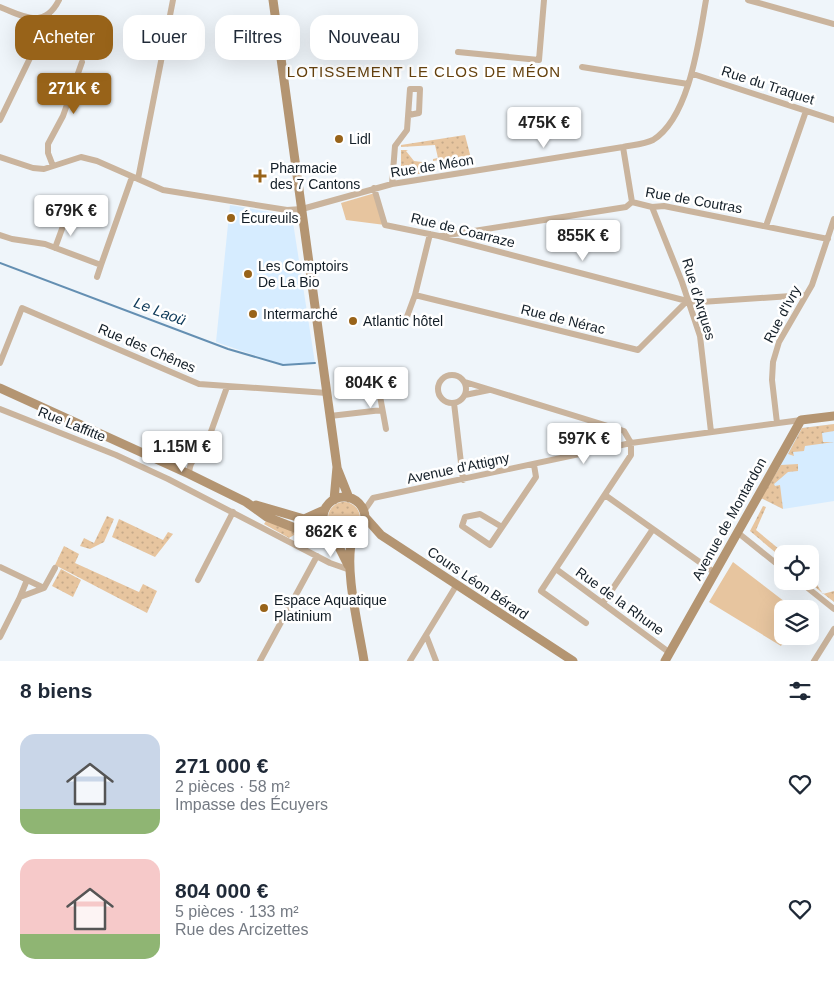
<!DOCTYPE html>
<html lang="fr">
<head>
<meta charset="utf-8">
<style>
	:root { --surface:#fff; --page:#f6f6f7; --text:#1f2937; --muted:#747a83; --accent:#986319 }
	body { margin:0; font-family:Helvetica,sans-serif; background:var(--page); color:var(--text); height:100vh; display:flex; flex-direction:column; font-size:19px; white-space:nowrap }
	* { box-sizing:border-box; margin:0 }
	p { font-size:16px; color:var(--muted) }
	.icon { flex:none; width:28px; height:28px; fill:none; stroke:currentColor; stroke-width:2; stroke-linecap:round; stroke-linejoin:round }
	.map { position:relative; height:661px; overflow:hidden }
	.side { display:flex; flex-direction:column; background:var(--surface); flex:1 }
	.side>* { flex:none }
	.hud { position:absolute; left:15px; top:15px; width:500px; height:45px; display:flex; gap:10px }
	.controls { position:absolute; left:774px; top:545px; display:grid; gap:10px }
	.controls a { display:grid; place-items:center; width:45px; height:45px; border-radius:10px; background:var(--surface); box-shadow:0 5px 20px #0002; font-size:25px }
	.price { position:absolute; translate:-50% -42px; padding:0 11px; border-radius:5px; background:#fff; color:#222; font-size:16px; line-height:32px; filter:drop-shadow(0 1px 2px #0008) }
	.price::after { content:''; position:absolute; left:50%; top:30px; width:15px; height:11px; margin-left:-8px; background:inherit; clip-path:polygon(0 0,100% 0,50% 100%) }
	.price.current { background:var(--accent); color:#fff }
	ul { padding:0; list-style:none }
	li { display:flex; align-items:center; gap:15px; height:125px; padding:0 20px }
	li span { display:grid; place-items:center; flex:none; width:140px; height:100px; border-radius:15px; color:#555 }
	li>.icon { margin-inline-start:auto }
	span .icon { width:60px; height:60px; fill:#fffc; stroke-width:1 }
	li b { font-size:21px }
	h2 { display:flex; justify-content:space-between; align-items:center; height:60px; padding:0 20px; font-size:21px }
	.tag { padding:0 18px; border-radius:15px; background:var(--surface); box-shadow:0 5px 20px #0002; font-size:18px; line-height:45px }
	.tag.current { background:var(--accent); color:#fff }
	.map>svg:first-child { display:block }
	.built { fill:#d6ecff }
	.grass { fill:url(#grass-dots) }
	.park { fill:#e7c59f }
	.lines { fill:none; stroke-linecap:round; stroke-linejoin:round }
	.stream { stroke:#648fb2; stroke-width:2 }
	.street { stroke:#cab49d; stroke-width:6 }
	.secondary { stroke:#b49572; stroke-width:9 }
	.poi-dot { fill:#986319; stroke:#fff; stroke-width:2 }
	.labels { text-anchor:middle; dominant-baseline:central; stroke-width:5; stroke-linejoin:round; paint-order:stroke }
	.street-label { font-size:14px; fill:#131e27; stroke:#fff }
	.poi-label { font-size:14px; fill:#131e27; stroke:#fff; text-anchor:start }
	.neighbourhood-label { font-size:15px; letter-spacing:1px; fill:#65410e; stroke:#fff }
	.water-label { font-size:15px; font-style:italic; fill:#0d3958; stroke:#fff }
</style>
</head>
<body>
<div class="map">
<svg width="834" height="661" viewBox="0 0 834 661">
	<defs>
		<pattern id="grass-dots" width="8" height="8" patternUnits="userSpaceOnUse" patternTransform="scale(1.25)"><rect width="8" height="8" fill="#e7c59f"/><path d="M2 2h.1M6 6h.1" fill="none" stroke="#c5a989" stroke-width="1.8" stroke-linecap="round"/></pattern>
	</defs>
	<rect width="100%" height="100%" fill="#eff5fa"/>
	<path class="built" d="M230,205L292,216L315,363L283,365L216,342Z
		M834,424V501L783,509L761,498L802,428Z"/>
	<path class="grass" d="M465,135L473,166L464,167L467,161L462,157L433,161V159L438,158L435,145L401,147V145Z
		M401,150H408L406,151L414,161L422,162L421,174H401Z
		M834,424V431L822,433L823,442H834L805,446L804,451L793,452L794,456L788,454L802,428Z
		M798,464V471L788,472L774,484L775,486L780,485L783,509L761,498L781,465Z
		M328 518a16 16 0 1 1 32 0a16 16 0 1 1-32 0Z
		M763,506L766,507L756,530L785,554H782V558L750,531Z
		M107,516L114,519L104,542L90,549L80,546L84,538L94,543Z
		M119,519L163,540L168,532L173,534L155,557L112,537Z
		M266,521L301,534L315,535L320,548L294,535L289,538L264,524Z
		M64,546L79,554L75,563L139,592L143,584L157,591L147,613L55,565Z
		M61,569L81,580L73,597L52,586Z
		M810,574L823,594L834,591V602L811,584Z"/>
	<path class="park" d="M375,193L385,225L346,220L341,203Z
		M733,562L789,605L786,609H782V615L778,622L782,625V636H787L781,646L709,602Z"/>
	<g class="lines">
		<path class="stream" d="M0,263L228,349L283,365L315,363"/>
		<path class="street" d="M748,0L834,24
			M0,7C23,16 44,30 59,0
			M458,52L539,60L544,0
			M582,67L688,84
			M693,74L834,120
			M0,120L48,21L49,15
			M623,147L632,202
			M0,157L33,168L44,169L81,157L97,161L163,190L287,210L302,209L392,184L623,147C633,145 645,144 653,140C690,117 699,39 706,0
			M53,166L48,153V144L63,116L82,62
			M138,179L173,0
			M392,184L395,146L407,130L410,89H420L419,113L409,115
			M374,188L385,225L439,236L687,301L701,302L806,295
			M652,207L682,282L700,336L711,432
			M766,226L806,111
			M0,235L12,239L45,244L101,265L132,177
			M442,236L626,207L632,202L652,207L664,206L828,239
			M55,248L66,218
			M97,277L101,265
			M415,295L638,350L687,301
			M405,322L415,295L430,234
			M0,363L22,308L199,384L327,393
			M438 389a14 14 0 1 1 28 0a14 14 0 1 1-28 0Z
			M465,382L624,431L631,443V455L541,591L586,623
			M378,385L386,429
			M465,395L489,390
			M454,403L463,480
			M0,409L116,455L168,479L330,563L350,570
			M330,416L382,410
			M777,423L772,380L773,362L779,342L812,285L834,219
			M189,474C190,461 193,460 203,454L227,387
			M605,495L715,573
			M364,511L373,498L631,443L801,420
			M502,527L480,514L465,517L462,526L490,545L536,477L534,465
			M737,532L782,568
			M0,567L44,588
			M556,569L670,653
			M198,580L233,512
			M799,581L834,609
			M20,597L27,580
			M603,603L653,529
			M426,635L436,661
			M0,637L20,597L44,588L55,568
			M260,661L317,556
			M410,661L456,586
			M814,661L834,629"/>
		<path class="secondary" d="M273,0L337,467L334,500
			M0,388L189,474L246,502L267,517L295,528L328,532
			M337,468L349,498
			M323 518a21 21 0 1 1 42 0a21 21 0 1 1-42 0Z
			M256,505L304,519L324,510
			M365,517L381,535L573,661
			M334,537L348,565
			M353,537C343,565 359,629 364,661
			M665,661L801,420L834,416"/>
	</g>
	<g class="poi-dot">
		<circle cx="339" cy="139" r="5"/>
		<path d="M257.5 168.5h5v5h5v5h-5v5h-5v-5h-5v-5h5z"/>
		<circle cx="231" cy="218" r="5"/>
		<circle cx="248" cy="274" r="5"/>
		<circle cx="253" cy="314" r="5"/>
		<circle cx="353" cy="321" r="5"/>
		<circle cx="264" cy="608" r="5"/>
	</g>
	<g class="labels">
		<g class="street-label">
			<text transform="translate(768 85) rotate(18)">Rue du Traquet</text>
			<text transform="translate(432 166) rotate(-9)">Rue de Méon</text>
			<text transform="translate(694 200) rotate(10)">Rue de Coutras</text>
			<text transform="translate(463 230) rotate(14)">Rue de Coarraze</text>
			<text transform="translate(699 299) rotate(73)">Rue d'Arques</text>
			<text transform="translate(782 314) rotate(-62)">Rue d'Ivry</text>
			<text transform="translate(563 319) rotate(14)">Rue de Nérac</text>
			<text transform="translate(147 348) rotate(23)">Rue des Chênes</text>
			<text transform="translate(72 424) rotate(22)">Rue Laffitte</text>
			<text transform="translate(458 468) rotate(-12)">Avenue d'Attigny</text>
			<text transform="translate(729 519) rotate(-61)">Avenue de Montardon</text>
			<text transform="translate(478 583) rotate(34)">Cours Léon Bérard</text>
			<text transform="translate(620 601) rotate(36)">Rue de la Rhune</text>
		</g>
		<g class="poi-label">
			<text x="349" y="139">Lidl</text>
			<text x="270" y="168">Pharmacie<tspan x="270" dy="16">des 7 Cantons</tspan></text>
			<text x="241" y="218">Écureuils</text>
			<text x="258" y="266">Les Comptoirs<tspan x="258" dy="16">De La Bio</tspan></text>
			<text x="263" y="314">Intermarché</text>
			<text x="363" y="321">Atlantic hôtel</text>
			<text x="274" y="600">Espace Aquatique<tspan x="274" dy="16">Platinium</tspan></text>
		</g>
		<g class="neighbourhood-label">
			<text x="424" y="71">LOTISSEMENT LE CLOS DE MÉON</text>
		</g>
		<g class="water-label">
			<text transform="translate(160 311) rotate(21)">Le Laoü</text>
		</g>
	</g>
</svg>
<div class="controls">
<a><svg class="icon" aria-label="locate" viewBox="0 0 24 24"><circle cx="12" cy="12" r="6"/><path d="M12 2v4M12 18v4M2 12h4M18 12h4"/></svg></a>
<a><svg class="icon" aria-label="layers" viewBox="0 0 24 24"><path d="M12 4l9 5-9 5-9-5zM3 14l9 5 9-5"/></svg></a>
</div>
<b class="price current" style="left:74px;top:115px">271K €</b>
<b class="price" style="left:544px;top:149px">475K €</b>
<b class="price" style="left:71px;top:237px">679K €</b>
<b class="price" style="left:583px;top:262px">855K €</b>
<b class="price" style="left:371px;top:409px">804K €</b>
<b class="price" style="left:584px;top:465px">597K €</b>
<b class="price" style="left:182px;top:473px">1.15M €</b>
<b class="price" style="left:331px;top:558px">862K €</b>
<div class="hud">
<a class="tag current">Acheter</a>
<a class="tag">Louer</a>
<a class="tag">Filtres</a>
<a class="tag">Nouveau</a>
</div>
</div>
<section class="side">
<h2>8 biens<svg class="icon" aria-label="filters" viewBox="0 0 24 24"><path d="M4 7h16M4 17h16"/><circle cx="9" cy="7" r="2"/><circle cx="15" cy="17" r="2"/></svg></h2>
<ul>
<li><span style="background:linear-gradient(#c9d6e8 75%,#8fb573 0)"><svg class="icon" aria-label="home" viewBox="0 0 24 24"><path d="M3 11l9-7 9 7M6 9v11h12V9"/></svg></span><div><b>271 000 €</b><p>2 pièces · 58 m²</p><p>Impasse des Écuyers</p></div><svg class="icon" aria-label="heart" viewBox="0 0 24 24"><path d="M12 20l-8-8c-3-5 5-10 8-4 3-6 11-1 8 4z"/></svg></li>
<li><span style="background:linear-gradient(#f6c9c9 75%,#8fb573 0)"><svg class="icon" aria-label="home" viewBox="0 0 24 24"><path d="M3 11l9-7 9 7M6 9v11h12V9"/></svg></span><div><b>804 000 €</b><p>5 pièces · 133 m²</p><p>Rue des Arcizettes</p></div><svg class="icon" aria-label="heart" viewBox="0 0 24 24"><path d="M12 20l-8-8c-3-5 5-10 8-4 3-6 11-1 8 4z"/></svg></li>
</ul>
</section>
</body>
</html>
